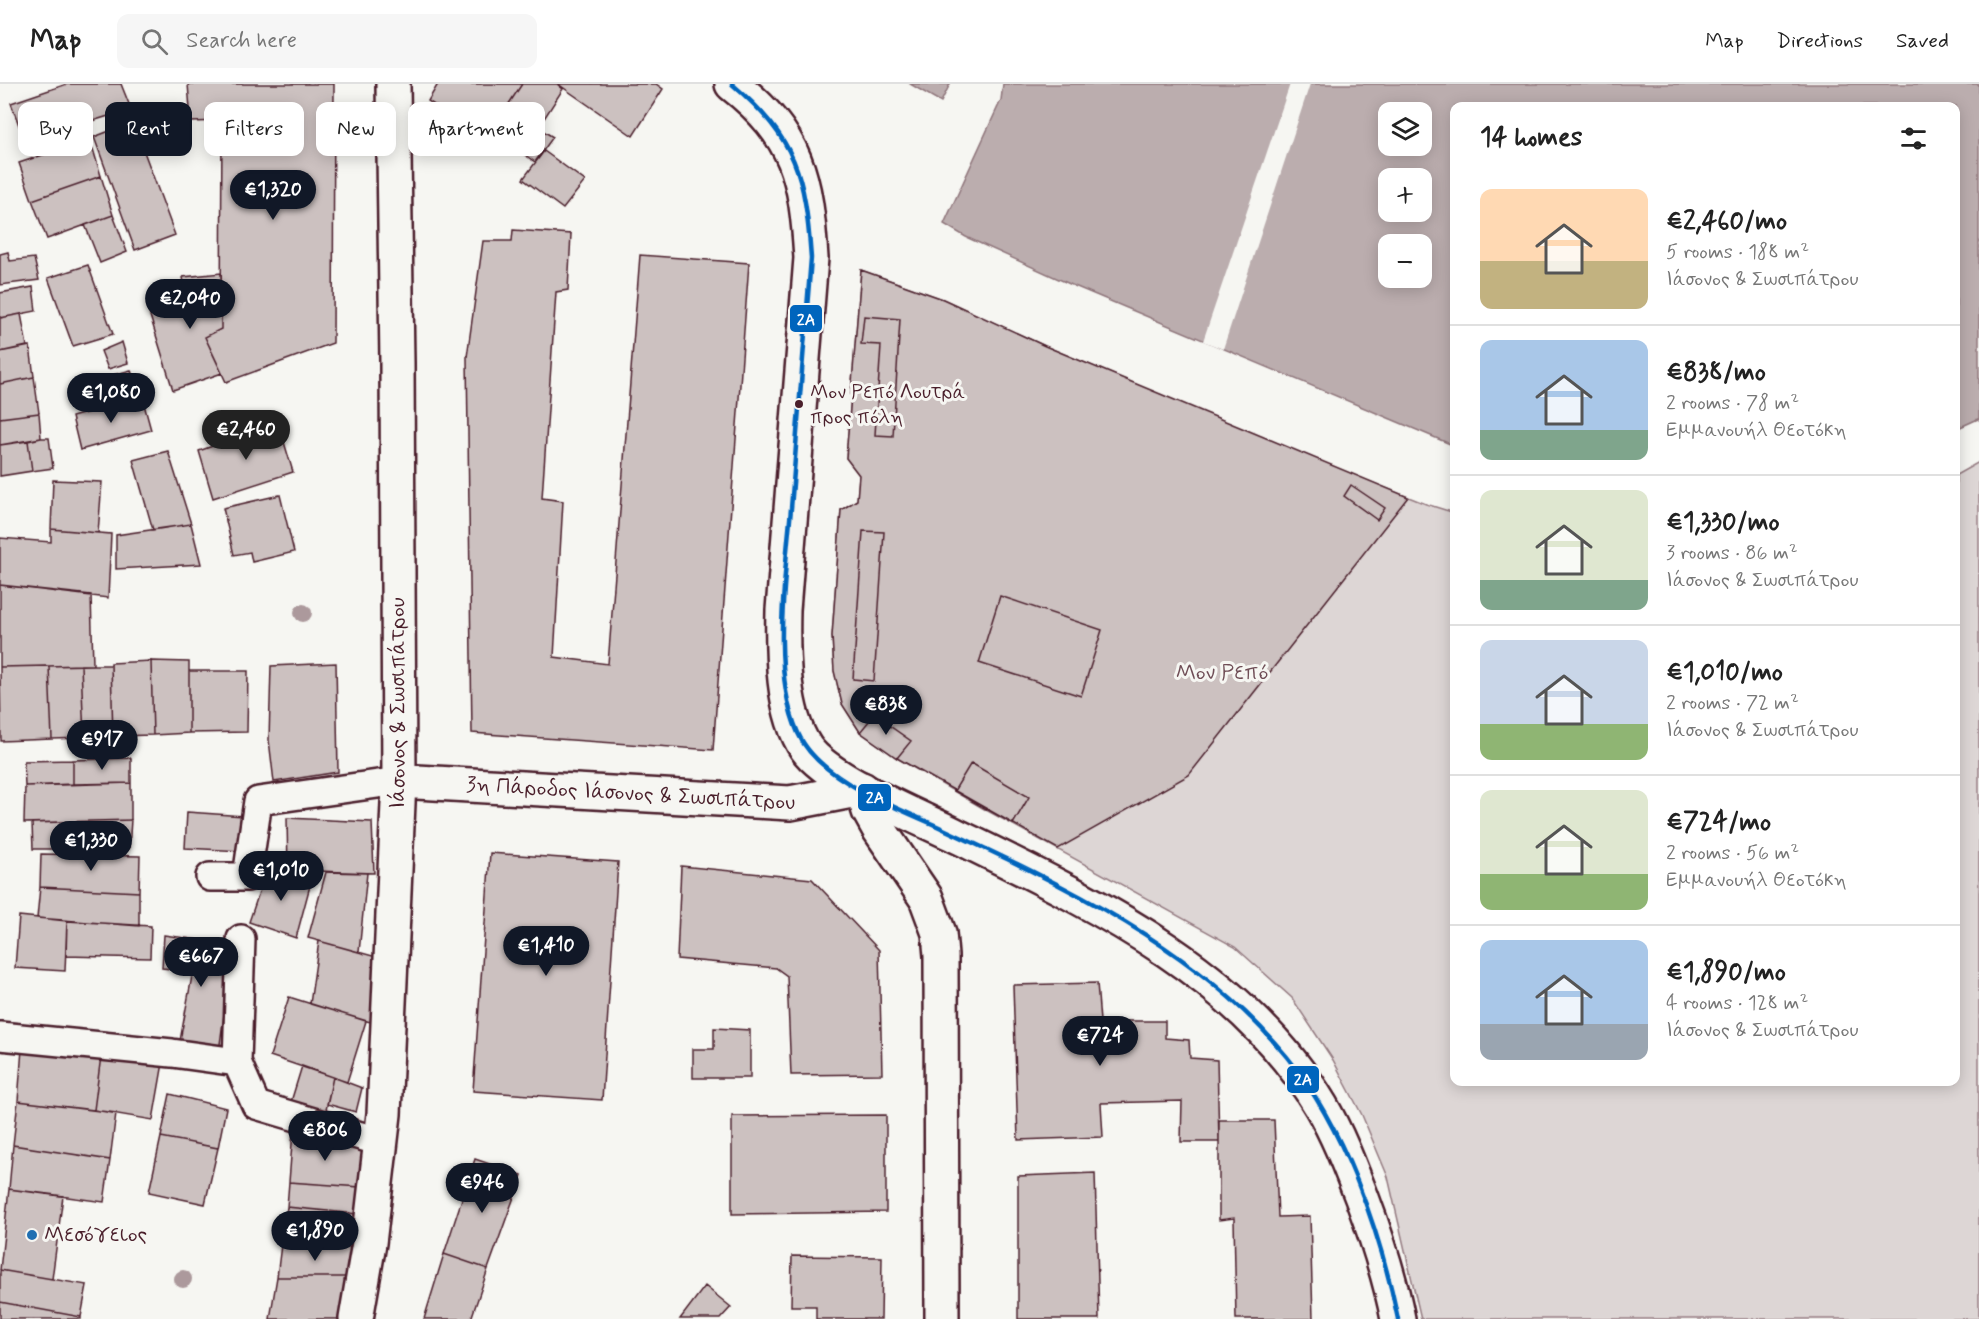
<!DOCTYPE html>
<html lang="en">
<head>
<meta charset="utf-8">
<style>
	:root { --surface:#fff; --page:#f6f6f6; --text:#222; --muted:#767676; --line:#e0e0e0; --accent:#111827 }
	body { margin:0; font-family:Mynerve,sans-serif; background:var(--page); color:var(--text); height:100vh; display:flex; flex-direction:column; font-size:22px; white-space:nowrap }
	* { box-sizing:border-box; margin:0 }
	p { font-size:20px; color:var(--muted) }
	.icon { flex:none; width:33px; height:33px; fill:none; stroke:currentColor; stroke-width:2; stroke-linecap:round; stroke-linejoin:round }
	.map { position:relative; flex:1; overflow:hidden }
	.drawer { position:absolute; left:1450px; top:18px; width:510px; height:984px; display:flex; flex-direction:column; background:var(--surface); border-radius:12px; box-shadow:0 3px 15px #0003 }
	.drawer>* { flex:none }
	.top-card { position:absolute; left:18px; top:18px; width:570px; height:54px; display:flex; gap:12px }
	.buttons { position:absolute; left:1378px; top:18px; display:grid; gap:12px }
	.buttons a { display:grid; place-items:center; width:54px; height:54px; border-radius:12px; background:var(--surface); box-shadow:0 3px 15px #0003; font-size:30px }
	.price { position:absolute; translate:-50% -51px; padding:0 14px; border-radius:21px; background:var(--accent); color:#fff; font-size:20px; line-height:39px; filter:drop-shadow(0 2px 3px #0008) }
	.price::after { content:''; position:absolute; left:50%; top:36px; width:18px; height:14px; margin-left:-9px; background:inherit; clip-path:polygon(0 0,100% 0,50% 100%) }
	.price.selected { background:#222; color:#fff }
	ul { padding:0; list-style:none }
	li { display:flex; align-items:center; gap:18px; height:150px; padding:0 30px }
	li+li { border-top:2px solid var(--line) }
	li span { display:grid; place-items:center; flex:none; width:168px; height:120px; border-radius:12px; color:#555 }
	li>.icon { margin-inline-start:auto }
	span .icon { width:72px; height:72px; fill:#fffc; stroke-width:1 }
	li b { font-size:26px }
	h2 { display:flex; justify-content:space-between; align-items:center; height:72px; padding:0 30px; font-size:26px }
	.chip { padding:0 21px; border-radius:12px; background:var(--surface); box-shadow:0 3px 15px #0003; font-size:21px; line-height:54px }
	.chip.selected { background:var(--accent); color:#fff }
	header { display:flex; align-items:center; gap:36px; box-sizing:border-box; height:84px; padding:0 30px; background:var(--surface); border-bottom:2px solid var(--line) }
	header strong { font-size:28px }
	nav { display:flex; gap:33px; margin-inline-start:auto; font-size:21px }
	.search { width:420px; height:54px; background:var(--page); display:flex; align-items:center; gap:15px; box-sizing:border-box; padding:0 21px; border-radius:12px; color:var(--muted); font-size:22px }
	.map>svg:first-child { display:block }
	.green { fill:#ddd6d5; stroke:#947a80; stroke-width:1.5 }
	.water { fill:#bbadae; stroke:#8e747a; stroke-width:1.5; fill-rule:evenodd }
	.pier { fill:#f6f6f2 }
	.building { fill:#ccc1c0; stroke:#4a1f2b; stroke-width:1.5 }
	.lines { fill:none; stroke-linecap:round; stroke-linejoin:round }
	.service-casing { stroke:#4a1f2b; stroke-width:32 }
	.minor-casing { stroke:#4a1f2b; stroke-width:38 }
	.secondary-casing { stroke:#4a1f2b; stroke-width:38 }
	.service { stroke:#f6f6f2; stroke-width:27 }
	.minor { stroke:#f6f6f2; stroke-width:33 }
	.secondary { stroke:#f6f6f2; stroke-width:33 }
	.bus-1-casing { stroke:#f6f6f2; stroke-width:9 }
	.bus-1 { stroke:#0065bd; stroke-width:4.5 }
	.tree { fill:#ac999c }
	.bus-dot { fill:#4a1f2b; stroke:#f6f6f2; stroke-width:2 }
	.poi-dot { fill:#1f6fb2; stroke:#f6f6f2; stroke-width:2 }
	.labels { text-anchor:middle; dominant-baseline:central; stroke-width:6; stroke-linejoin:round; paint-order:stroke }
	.bus-label { font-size:20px; fill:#4a1f2b; stroke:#f6f6f2; text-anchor:start }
	.park-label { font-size:22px; fill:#6f4d56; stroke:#f6f6f2 }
	.street-label { font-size:22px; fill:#4a1f2b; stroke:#f6f6f2 }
	.poi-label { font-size:22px; fill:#4a1f2b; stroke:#f6f6f2; text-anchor:start }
	.line-badge { stroke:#f6f6f2; stroke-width:2 }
	.badge-label { font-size:16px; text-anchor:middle; font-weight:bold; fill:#fff }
</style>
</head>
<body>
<header>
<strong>Map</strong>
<div class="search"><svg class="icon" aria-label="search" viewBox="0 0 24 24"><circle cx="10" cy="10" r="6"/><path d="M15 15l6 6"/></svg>Search here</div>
<nav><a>Map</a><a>Directions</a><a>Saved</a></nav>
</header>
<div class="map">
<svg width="1979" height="1235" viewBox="0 0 1979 1235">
	<rect width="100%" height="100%" fill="#f6f6f2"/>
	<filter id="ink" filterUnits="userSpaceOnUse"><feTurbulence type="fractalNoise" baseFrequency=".0167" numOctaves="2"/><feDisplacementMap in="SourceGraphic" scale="12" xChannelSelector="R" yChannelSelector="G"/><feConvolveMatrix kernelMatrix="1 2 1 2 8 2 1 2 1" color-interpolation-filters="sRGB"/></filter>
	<g filter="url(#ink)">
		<path class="green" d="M861,186L943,215L1045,262L1298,369L1426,420L1455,429V998H1956V391L1979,378V1235H1421L1388,1093L1362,1031L1333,976L1292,914L1235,863L986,726L897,674L860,648L842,620L834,587L832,552L841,426L857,416L859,391L846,374Z"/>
		<path class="water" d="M910,0H950L941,18Z
			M1003,0H1979V336L1978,335L1956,345V22H1455V362L1072,201L966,153L944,140L1001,16ZM1389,28H1422V62H1389ZM1389,94H1422V128H1389ZM1389,160H1422V194H1389Z"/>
		<path class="pier" d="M1290,0H1310L1223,265L1203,257Z"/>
		<path class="building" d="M67,0H121L131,25L25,58L11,19Z
			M188,0H334L333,259L226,298L205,253L221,245L222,37L191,38Z
			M438,0H522L491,47L481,41L476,48L428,17Z
			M522,0H557L563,5L538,44L506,24Z
			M558,0H656L663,5L633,52Z
			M506,24L553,53L535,78L491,47Z
			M133,38L175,151L135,166L94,53Z
			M498,48L507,53L505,57L496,52Z
			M90,55L101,92L32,116L19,79Z
			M544,67L585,97L563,125L523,95Z
			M101,92L113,131L47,155L32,116Z
			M113,131L127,168L100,179L85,141Z
			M513,146L571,150L568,206L556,208L542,414L563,417L554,573L608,580L640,171L749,179L713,666L472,649L467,273L483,157H512Z
			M8,168L10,177L34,174L39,196L0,201V170Z
			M88,181L113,250L73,262L48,194Z
			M861,186L943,215L1045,262L1408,413L1189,691L1058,765L897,674L860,648L842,620L834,587L832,552L841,426L857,416L859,391L846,374Z
			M221,189V245L205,253L222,289L173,306L147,222L186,212L183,193Z
			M33,203L36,227L0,234V209Z
			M21,230L27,262L0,268V234Z
			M864,232L900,235L893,352L875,351L881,261L861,260Z
			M122,258L128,279L108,285L101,267Z
			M30,262L34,293L0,300V268Z
			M131,286L138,310L91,323L84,299Z
			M34,293L39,329L0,334V300Z
			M142,313L151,346L80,366L72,333Z
			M39,329L41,354L0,361V334Z
			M278,338L293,388L213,414L199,367Z
			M41,354H49L53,384L32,387L28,357Z
			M28,357L32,387L0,392V361Z
			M168,367L191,440L153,446L133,376Z
			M53,396L102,398L98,449L51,445Z
			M1351,401L1385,424L1377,436L1344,412Z
			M280,411L294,468L252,478L250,468L234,471L223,424Z
			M191,440L201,480L116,485V451Z
			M51,445L111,450L108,514L0,501V454L51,458Z
			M863,447L884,448L874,597L853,595Z
			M0,501L91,511L93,581L0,583Z
			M1000,512L1102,546L1081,612L979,579Z
			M151,577L153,651L113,652L111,579Z
			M151,577L189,578V649L153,651Z
			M336,579L338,688L274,698L269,656L271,582Z
			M81,581L84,654L52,655L49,582Z
			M81,581H111L113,652L84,654Z
			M49,582L52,655L1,657L0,583Z
			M189,587H248L247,648L189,649Z
			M874,631L911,657L897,674L860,648Z
			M131,674V699L73,700V676Z
			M73,676V700L25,702L24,677Z
			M971,679L1029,713L1013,740L954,707Z
			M131,699V736L24,739L25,702Z
			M187,728L244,732L242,767L185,764Z
			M287,734L372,738L374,789L288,786Z
			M131,736L129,765H33L32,739Z
			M490,769L618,778L602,1016L473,1007Z
			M41,770L140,772L139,808L40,803Z
			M268,782L311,798L296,854L249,838Z
			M681,782L812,795L879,866L882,990L791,991L787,892L776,884L677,875Z
			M326,788L367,789L359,868L308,854Z
			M40,803L139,808V842L37,834Z
			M19,832L67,837L65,887L15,884Z
			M67,837L151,842L150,874L66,872Z
			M164,851L233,861L219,968L179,962L193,887L162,884Z
			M319,857L380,874L377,940L310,920Z
			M1097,899L1100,937H1165V954L1189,956L1190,974L1217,976L1219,1058H1181L1182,1017L1101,1019L1103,1053L1018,1056L1013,901Z
			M289,913L366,937L347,998L270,972Z
			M714,944L750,946V994H693V965H714Z
			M22,965L101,972L94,1026L18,1017Z
			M101,972L163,979L153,1036L94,1026Z
			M302,982L333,993L325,1031L290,1021Z
			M333,993L362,1004L356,1028L327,1020Z
			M170,1010L226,1024L218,1064L161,1053Z
			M18,1017L116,1029L110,1076L13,1061Z
			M886,1031V1128L732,1130V1032Z
			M1219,1036H1274L1278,1133L1310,1132L1313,1235H1236L1234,1134L1219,1136Z
			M293,1047L365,1064L360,1103L289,1098Z
			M161,1053L218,1064L205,1120L149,1108Z
			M13,1061L110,1076L104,1118L9,1105Z
			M475,1075L522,1091L488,1185L444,1170Z
			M1095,1089L1099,1235H1018V1092Z
			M289,1098L360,1103L357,1130L287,1123Z
			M9,1105L63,1112L52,1195L0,1186Z
			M287,1123L357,1130L353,1163L281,1161Z
			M281,1161L353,1163L350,1193H277Z
			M444,1170L488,1185L471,1235H424Z
			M792,1172L882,1173L881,1235H816V1222H791Z
			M0,1186L87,1201L81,1233L0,1218Z
			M277,1193H350L345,1235H270Z
			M705,1202L731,1223L720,1235H680Z
			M0,1218L81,1233V1235H0Z"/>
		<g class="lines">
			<defs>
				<path id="service" d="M210,793H247L258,717L399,697
					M0,952L172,969L237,978L256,1021L381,1058
					M237,978L241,855"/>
				<g id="minor">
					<path id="s1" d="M399,697L790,719L862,705L869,727L879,745L926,814L939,849L941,872L942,1235"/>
					<path id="s2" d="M356,1235L369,1159L384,1030L399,697L397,278L393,0"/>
				</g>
				<path id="secondary" d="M732,0C798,52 806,93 811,174L783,526C782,567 782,629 806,664C828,696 916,732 953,750C1089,817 1240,886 1321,1022C1338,1051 1350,1083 1362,1114C1377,1154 1390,1194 1398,1235"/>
			</defs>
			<use href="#service" class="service-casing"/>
			<use href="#minor" class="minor-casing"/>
			<use href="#secondary" class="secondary-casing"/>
			<use href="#service" class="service"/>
			<use href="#minor" class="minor"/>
			<use href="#secondary" class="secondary"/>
			<defs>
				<path id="bus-1" d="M732,0C797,56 805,91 811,174C805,253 798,333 792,412C787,482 769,584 798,649C818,695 893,722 937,742C1062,800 1198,864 1287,973C1344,1043 1380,1147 1398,1235"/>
			</defs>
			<use href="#bus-1" class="bus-1-casing"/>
			<use href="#bus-1" class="bus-1"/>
		</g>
		<g class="tree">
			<circle cx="303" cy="529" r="9"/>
			<circle cx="183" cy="1195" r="9"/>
		</g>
	</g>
	<circle class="bus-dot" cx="799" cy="320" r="5"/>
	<circle class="poi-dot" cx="32" cy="1151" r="6"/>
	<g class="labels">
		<g class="bus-label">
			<text x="810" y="308">Μον Ρεπό Λουτρά<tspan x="810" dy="25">προς πόλη</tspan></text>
		</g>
		<g class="park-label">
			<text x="1222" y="589">Μον Ρεπό</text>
		</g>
		<g class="street-label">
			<text stroke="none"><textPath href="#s2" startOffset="618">Ιάσονος &amp; Σωσιπάτρου</textPath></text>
			<text stroke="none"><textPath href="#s1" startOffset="232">3η Πάροδος Ιάσονος &amp; Σωσιπάτρου</textPath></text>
		</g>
		<g class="poi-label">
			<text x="44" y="1151">Μεσόγειος</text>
		</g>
	</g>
	<g class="line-badge">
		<rect x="789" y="220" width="34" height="29" rx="6" fill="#0065bd"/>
		<rect x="857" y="699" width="35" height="29" rx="6" fill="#0065bd"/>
		<rect x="1286" y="981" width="34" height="29" rx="6" fill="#0065bd"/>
	</g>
	<g class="badge-label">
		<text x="806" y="241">2Α</text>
		<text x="875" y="719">2Α</text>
		<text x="1303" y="1001">2Α</text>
	</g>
</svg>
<div class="buttons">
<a><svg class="icon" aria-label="layers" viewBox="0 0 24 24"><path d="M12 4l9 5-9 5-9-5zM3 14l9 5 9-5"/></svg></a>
<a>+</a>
<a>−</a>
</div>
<b class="price" style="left:273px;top:137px">€1,320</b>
<b class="price" style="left:190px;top:246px">€2,040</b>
<b class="price" style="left:111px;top:340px">€1,080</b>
<b class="price selected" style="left:246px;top:377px">€2,460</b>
<b class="price" style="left:886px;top:652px">€838</b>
<b class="price" style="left:102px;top:687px">€917</b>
<b class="price" style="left:91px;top:788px">€1,330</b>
<b class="price" style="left:281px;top:818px">€1,010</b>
<b class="price" style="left:546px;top:893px">€1,410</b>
<b class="price" style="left:201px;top:904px">€667</b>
<b class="price" style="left:1100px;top:983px">€724</b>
<b class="price" style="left:325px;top:1078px">€806</b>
<b class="price" style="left:482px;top:1130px">€946</b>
<b class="price" style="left:315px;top:1178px">€1,890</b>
<div class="top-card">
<a class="chip">Buy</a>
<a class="chip selected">Rent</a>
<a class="chip">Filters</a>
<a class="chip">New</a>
<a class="chip">Apartment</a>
</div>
<section class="drawer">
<h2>14 homes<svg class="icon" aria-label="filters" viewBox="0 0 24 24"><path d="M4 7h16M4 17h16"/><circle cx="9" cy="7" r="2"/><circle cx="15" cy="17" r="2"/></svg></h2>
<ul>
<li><span style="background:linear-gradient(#ffd9b3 60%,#c2b280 0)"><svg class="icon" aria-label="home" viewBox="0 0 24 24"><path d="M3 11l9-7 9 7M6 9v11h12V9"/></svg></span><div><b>€2,460/mo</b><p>5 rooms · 188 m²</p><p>Ιάσονος &amp; Σωσιπάτρου</p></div></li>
<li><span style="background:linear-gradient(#a9c7e8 75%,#7fa58c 0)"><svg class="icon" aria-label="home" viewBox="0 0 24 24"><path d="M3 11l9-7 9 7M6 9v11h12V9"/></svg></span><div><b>€838/mo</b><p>2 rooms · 78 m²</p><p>Εμμανουήλ Θεοτόκη</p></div></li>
<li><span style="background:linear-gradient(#dfe7d0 75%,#7fa58c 0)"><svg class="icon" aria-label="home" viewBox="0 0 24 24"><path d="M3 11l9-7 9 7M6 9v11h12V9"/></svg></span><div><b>€1,330/mo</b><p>3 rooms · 86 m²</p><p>Ιάσονος &amp; Σωσιπάτρου</p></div></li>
<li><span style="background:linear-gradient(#c9d6e8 70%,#8fb573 0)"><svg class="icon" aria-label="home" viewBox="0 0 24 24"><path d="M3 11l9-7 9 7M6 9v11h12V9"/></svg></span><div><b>€1,010/mo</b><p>2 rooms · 72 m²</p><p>Ιάσονος &amp; Σωσιπάτρου</p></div></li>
<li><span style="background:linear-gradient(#dfe7d0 70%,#8fb573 0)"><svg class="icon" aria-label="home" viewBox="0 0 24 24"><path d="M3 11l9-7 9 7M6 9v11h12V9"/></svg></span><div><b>€724/mo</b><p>2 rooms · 56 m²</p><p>Εμμανουήλ Θεοτόκη</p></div></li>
<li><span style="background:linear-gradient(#a9c7e8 70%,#9aa5b1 0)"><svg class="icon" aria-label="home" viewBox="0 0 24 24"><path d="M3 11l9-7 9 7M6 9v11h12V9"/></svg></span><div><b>€1,890/mo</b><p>4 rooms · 128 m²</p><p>Ιάσονος &amp; Σωσιπάτρου</p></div></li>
</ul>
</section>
</div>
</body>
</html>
